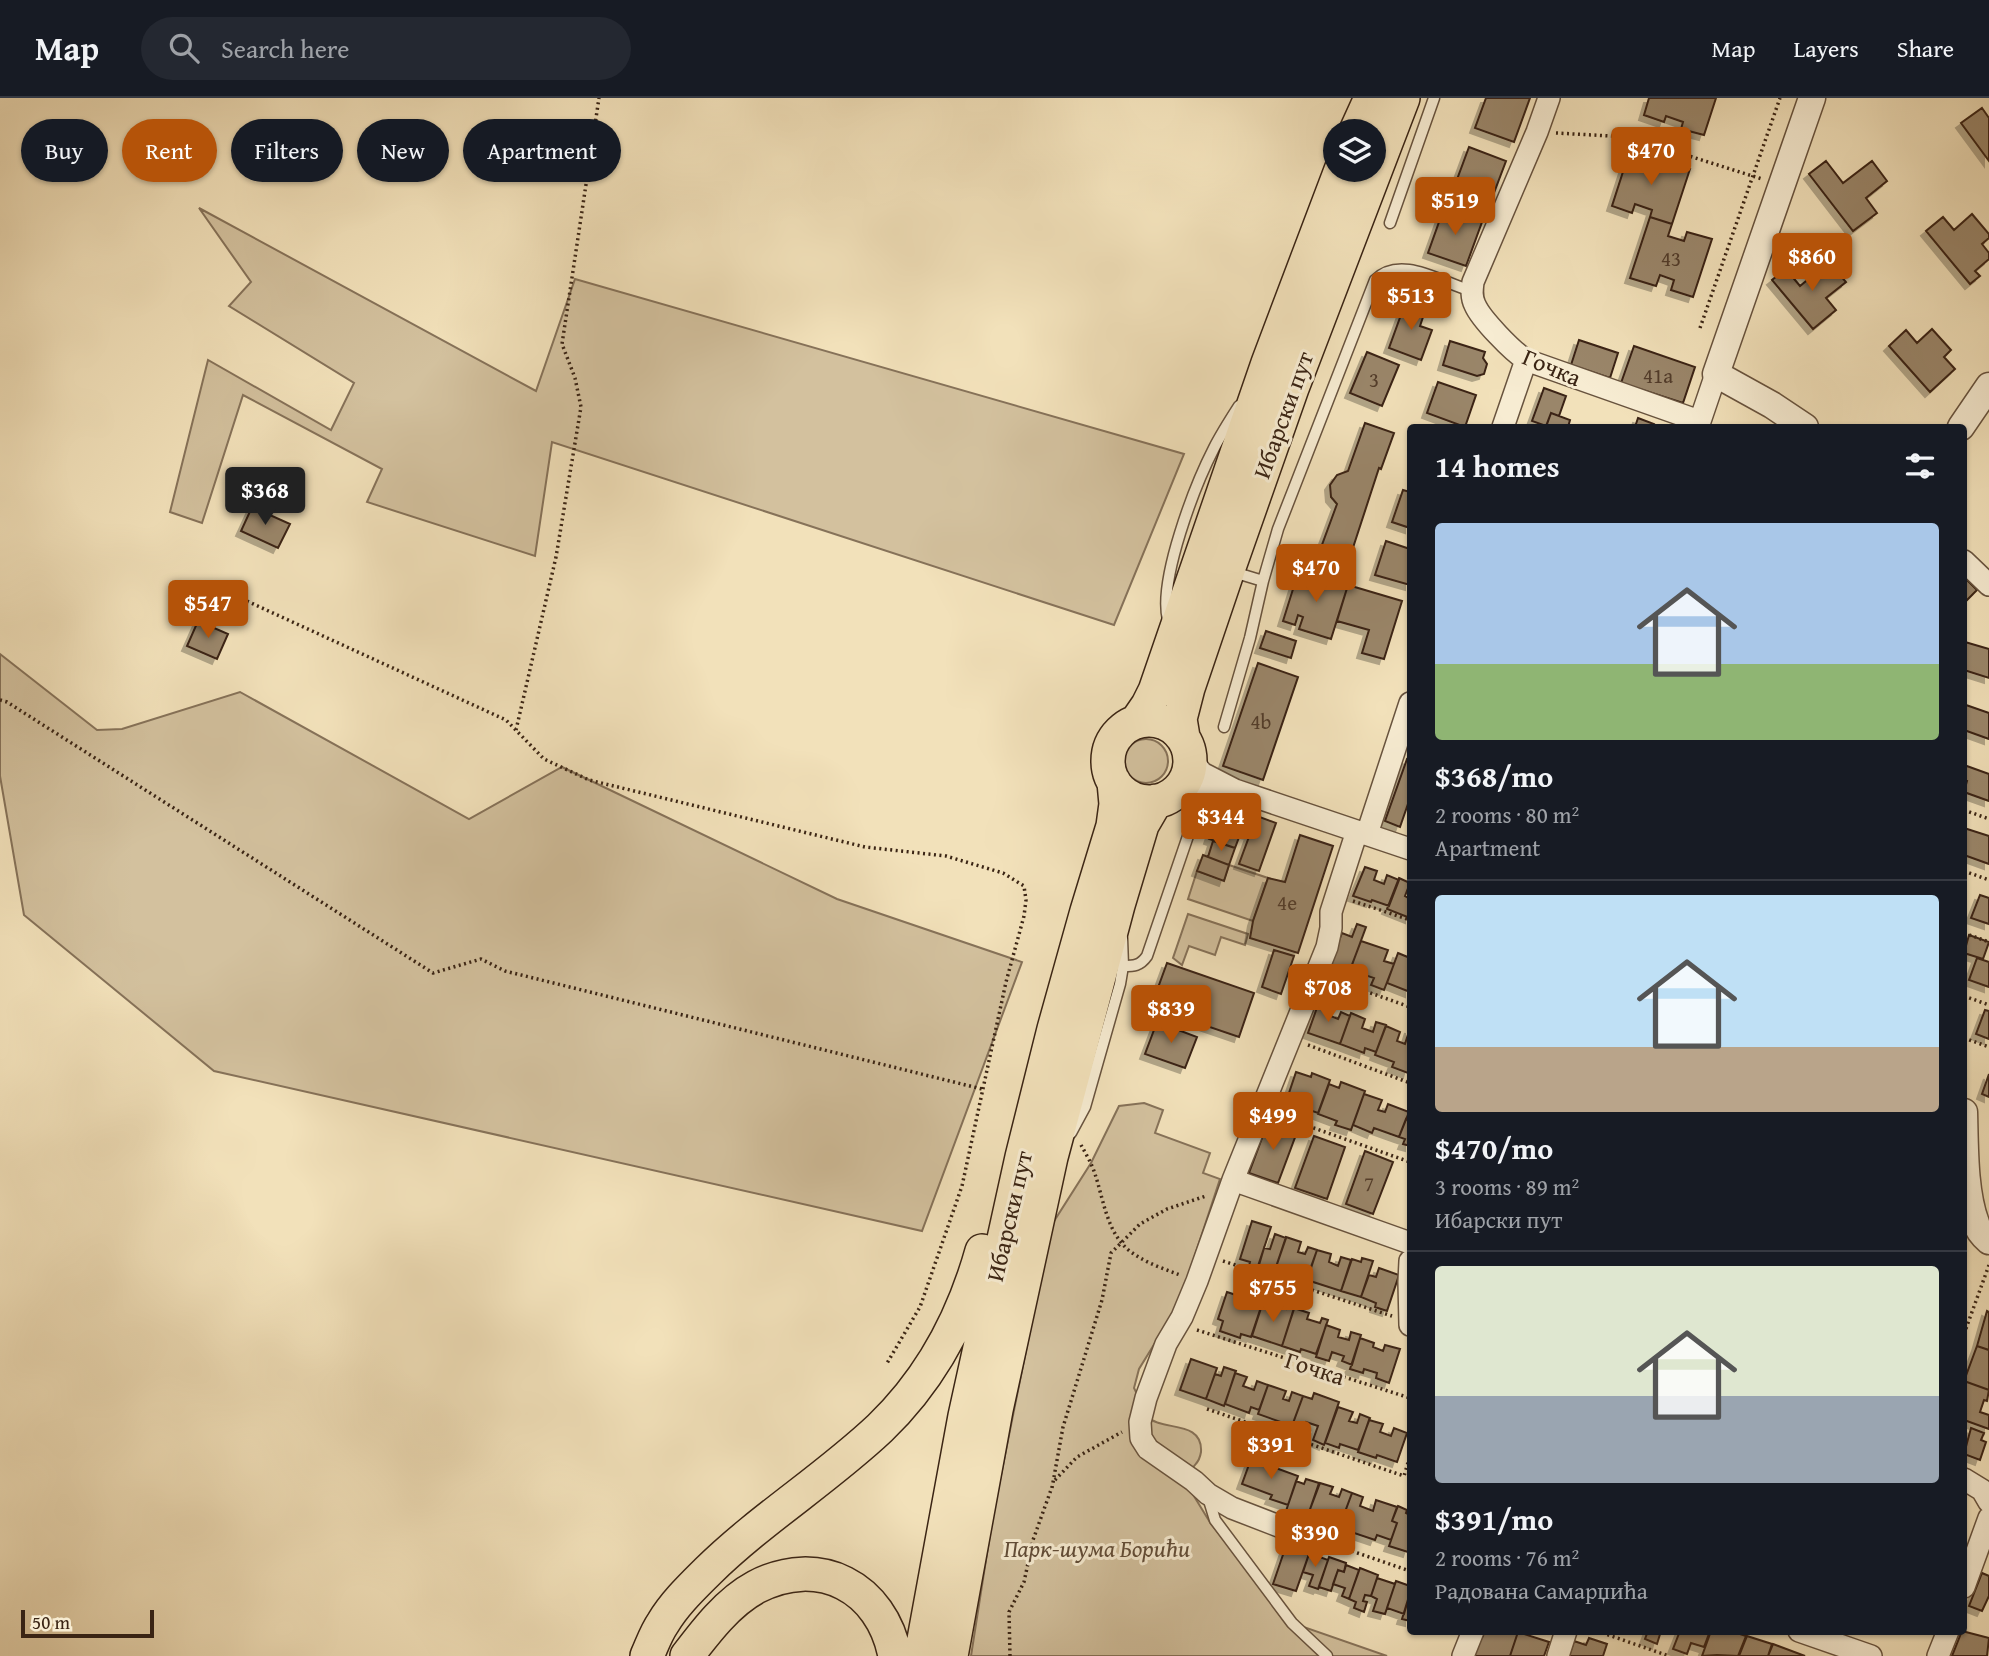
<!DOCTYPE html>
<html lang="en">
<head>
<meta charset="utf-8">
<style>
	:root { --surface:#171b24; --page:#242831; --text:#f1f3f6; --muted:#9ea1a6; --line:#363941; --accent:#b45309 }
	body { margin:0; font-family:"Gentium Book Plus",serif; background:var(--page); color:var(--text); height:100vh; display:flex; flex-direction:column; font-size:26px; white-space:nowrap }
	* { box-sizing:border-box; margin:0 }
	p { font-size:23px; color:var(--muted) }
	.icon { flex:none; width:38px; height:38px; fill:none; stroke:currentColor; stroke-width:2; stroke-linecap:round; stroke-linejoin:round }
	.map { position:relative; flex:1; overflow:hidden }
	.details { position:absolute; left:1407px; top:326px; width:560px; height:1211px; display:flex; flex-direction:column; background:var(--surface); border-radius:7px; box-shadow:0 2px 5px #0004 }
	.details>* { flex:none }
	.guide { position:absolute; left:21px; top:21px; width:665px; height:63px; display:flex; gap:14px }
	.controls { position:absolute; left:1323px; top:21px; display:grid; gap:14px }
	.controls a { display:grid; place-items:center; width:63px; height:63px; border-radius:50%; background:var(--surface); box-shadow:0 2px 5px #0004; font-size:35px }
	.scale { position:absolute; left:21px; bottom:18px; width:133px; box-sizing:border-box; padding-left:7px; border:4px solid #3a2414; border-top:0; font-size:19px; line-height:24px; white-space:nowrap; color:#3a2414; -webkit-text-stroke:5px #f7ecd2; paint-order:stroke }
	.price { position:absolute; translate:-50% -60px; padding:0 16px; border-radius:7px; background:var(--accent); color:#fff; font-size:23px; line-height:46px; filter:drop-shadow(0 2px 4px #0008) }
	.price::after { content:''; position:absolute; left:50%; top:42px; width:21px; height:16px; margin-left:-10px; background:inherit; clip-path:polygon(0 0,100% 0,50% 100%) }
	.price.selected { background:#222; color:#fff }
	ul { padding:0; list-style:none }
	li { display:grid; align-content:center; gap:14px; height:371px; padding:0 28px }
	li+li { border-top:2px solid var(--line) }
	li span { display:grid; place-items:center; height:217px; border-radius:7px; color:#555 }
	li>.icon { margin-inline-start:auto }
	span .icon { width:126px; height:126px; fill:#fffc; stroke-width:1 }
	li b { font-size:30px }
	h2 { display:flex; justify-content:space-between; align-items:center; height:84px; padding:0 28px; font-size:30px }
	.chip { padding:0 24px; border-radius:32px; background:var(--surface); box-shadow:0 2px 5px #0004; font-size:24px; line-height:63px }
	.chip.selected { background:var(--accent); color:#fff }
	header { display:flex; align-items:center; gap:42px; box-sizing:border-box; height:98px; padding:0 35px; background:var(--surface); border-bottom:2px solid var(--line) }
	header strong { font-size:33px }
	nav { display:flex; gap:38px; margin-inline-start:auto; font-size:24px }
	.search { width:490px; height:63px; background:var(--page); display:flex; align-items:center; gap:18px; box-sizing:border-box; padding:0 24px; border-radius:38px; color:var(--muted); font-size:26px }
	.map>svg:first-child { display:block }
	.green { fill:#d3c19e; stroke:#867259; stroke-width:2 }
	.building { fill:#9a866a; stroke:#3a2414; stroke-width:2; filter:url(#shadow) }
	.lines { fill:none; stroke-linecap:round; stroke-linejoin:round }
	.service-casing { stroke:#68533e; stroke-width:13 }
	.minor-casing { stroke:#68533e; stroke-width:24 }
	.tertiary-casing { stroke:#68533e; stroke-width:29 }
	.primary-casing { stroke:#3a2414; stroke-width:36 }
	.path { stroke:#3a2414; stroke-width:3.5; stroke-dasharray:2 3.5; stroke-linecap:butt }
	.service { stroke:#f7ecd2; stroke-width:10 }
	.minor { stroke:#f7ecd2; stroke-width:21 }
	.tertiary { stroke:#f7ecd2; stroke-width:26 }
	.primary { stroke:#f2e1ba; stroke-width:33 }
	.labels { text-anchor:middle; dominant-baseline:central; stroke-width:6; stroke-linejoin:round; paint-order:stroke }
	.number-label { font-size:21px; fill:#523c2a }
	.street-label { font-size:24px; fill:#3a2414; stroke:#f7ecd2 }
	.park-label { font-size:24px; font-style:italic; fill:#604b36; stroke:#f7ecd2 }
</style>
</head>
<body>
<header>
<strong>Map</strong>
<div class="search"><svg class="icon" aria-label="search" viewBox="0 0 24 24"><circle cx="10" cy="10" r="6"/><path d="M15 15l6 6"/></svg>Search here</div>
<nav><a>Map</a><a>Layers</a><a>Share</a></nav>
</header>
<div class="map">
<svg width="1989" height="1558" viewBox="0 0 1989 1558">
	<defs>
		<filter id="shadow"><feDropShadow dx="-5" dy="5" stdDeviation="0" flood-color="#0004"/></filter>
	</defs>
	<rect width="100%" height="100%" fill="#f2e1ba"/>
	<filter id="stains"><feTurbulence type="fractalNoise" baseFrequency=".00286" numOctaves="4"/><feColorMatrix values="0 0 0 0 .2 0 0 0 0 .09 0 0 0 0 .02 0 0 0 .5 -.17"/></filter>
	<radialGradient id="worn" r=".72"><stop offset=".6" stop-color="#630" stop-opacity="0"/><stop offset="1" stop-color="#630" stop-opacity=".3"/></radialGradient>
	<path class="green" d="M199,110L536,293L575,181L1184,356L1114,527L552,344L535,458L367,404L382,371L243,297L202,425L170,414L208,262L331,332L354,285L229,208L251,184Z
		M0,556L97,632L122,631L240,594L469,721L562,669L837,801L1022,864L922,1133L214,973L24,817L0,678Z
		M1124 663a22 22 0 1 1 44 0a22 22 0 1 1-44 0Z
		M1229,767L1268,780L1253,823L1188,801L1197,773L1224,782Z
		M1188,816L1248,836L1245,847L1221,839L1215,857L1189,848L1182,867L1173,860Z
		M1144,1005L1163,1012L1155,1035L1210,1055L1203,1075L1220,1081L1179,1206L1139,1271L1134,1290C1138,1297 1144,1314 1149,1320C1163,1333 1203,1322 1201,1354C1199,1367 1194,1365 1191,1373C1189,1378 1189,1385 1189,1390L1211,1426L1292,1525L1387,1558H971L993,1417L1051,1128L1091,1065L1119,1008Z"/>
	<path class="building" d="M1486,0H1530L1514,44L1475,30Z
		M1649,0H1716L1704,37L1681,31L1683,24L1666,18L1664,24L1644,17Z
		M1982,10L1989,20V63L1961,25Z
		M1469,49L1506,63L1489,108L1452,95Z
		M1630,52L1656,60L1653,68L1667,73L1669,64L1690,71L1672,126L1650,119L1652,112L1635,106L1632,115L1612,108Z
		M1826,63L1843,85L1872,63L1887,83L1866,100L1877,115L1853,133L1809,76Z
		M1444,110L1482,124L1466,168L1428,155Z
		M1972,116L1989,136V140L1982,146L1989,155V161L1975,173L1980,178L1970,186L1926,133L1943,119L1954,132Z
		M1650,119L1672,126L1668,138L1684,143L1687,134L1712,141L1693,199L1671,192L1674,182L1660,177L1656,188L1630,180Z
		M1829,164L1846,184L1826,200L1836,212L1813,231L1772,182L1786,171L1800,188Z
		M1406,203L1426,210L1420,228L1432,232L1421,262L1389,250Z
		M1932,231L1951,252L1944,259L1955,271L1930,294L1889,248L1906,232L1917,245Z
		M1579,242L1618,255L1610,280L1571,267Z
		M1450,243L1485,254L1483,260L1487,266L1484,276L1477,278L1443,267Z
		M1634,248L1695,269L1683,305L1621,285Z
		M1367,254L1399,267L1382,308L1350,295Z
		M1438,284L1476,297L1465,329L1427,315Z
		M1544,290L1566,298L1559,318L1551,315L1546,328L1532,323Z
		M1551,315L1570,322L1568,329H1546Z
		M1638,320L1654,326L1653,329H1635Z
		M1365,325L1394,335L1381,371L1379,370L1348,465L1319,455L1337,406L1331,399L1330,387L1337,377L1348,373Z
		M1403,392L1410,394V430L1392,424Z
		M252,409L290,426L278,450L241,433Z
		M1386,443L1410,451V487L1375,477Z
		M1299,472L1348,487L1331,541L1299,531L1303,519L1298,517L1295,527L1283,523Z
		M1964,479L1977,492L1964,505Z
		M1348,487L1402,503L1384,561L1362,555L1369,532L1337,523Z
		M198,523L228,536L217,561L187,548Z
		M1266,533L1296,543L1291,560L1260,550Z
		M1965,544L1989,551V580L1964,572Z
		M1258,565L1298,579L1263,682L1223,668Z
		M1966,607L1989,615V641L1964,632V614Z
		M1407,661L1410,662V700L1400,729L1385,723Z
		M1964,667L1989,676V703L1964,694L1967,683L1964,682Z
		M1221,707L1240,714L1239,716L1256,722L1257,718L1276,725L1259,773L1239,766L1250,736L1241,734L1235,750L1209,741Z
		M1964,730L1989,738V766L1964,757Z
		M1300,737L1333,748L1298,855L1250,840L1253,823L1268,780L1285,784Z
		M1213,743L1235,750L1229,767L1208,759Z
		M1203,757L1229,767L1224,783L1197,773Z
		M1365,769L1377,773L1374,782L1384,786L1387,777L1399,782L1389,808L1372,802L1371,804L1353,798Z
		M1399,780L1410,785L1405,798L1410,801V820L1387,811Z
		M1980,797L1989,800V826L1971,820Z
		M1357,826L1366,829L1349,875L1329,868L1342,835L1352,839Z
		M1969,837L1989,844L1983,861L1964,855Z
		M1361,843L1388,852L1384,863L1394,866L1384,892L1371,887L1374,880L1350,872Z
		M1274,852L1294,858L1281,896L1262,889Z
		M1398,855L1410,860V894L1387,885Z
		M1977,860L1989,864V889L1969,882Z
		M1167,865L1254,895L1239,939L1151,909Z
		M1319,904L1331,908L1328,917L1338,921L1341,914L1350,918L1340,946L1308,935Z
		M1985,912L1989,913V941L1976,936Z
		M1351,915L1365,921L1362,930L1373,934L1376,924L1386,927L1376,954L1365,950L1364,955L1340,946Z
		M1157,924L1197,939L1185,970L1145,956Z
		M1386,928L1400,934L1397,943L1405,946L1410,930V967L1408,975L1392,969L1394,964L1375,957Z
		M1296,974L1311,979L1312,975L1330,982L1318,1015L1286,1004Z
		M1989,976V999L1982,996Z
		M1341,984L1365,993L1351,1032L1335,1027L1337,1023L1318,1016L1329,986L1339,990Z
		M1364,996L1382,1002L1378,1012L1385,1014L1388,1006L1409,1014L1399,1039L1374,1030L1372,1035L1353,1027Z
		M1406,1021L1410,1023V1048L1403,1046L1405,1041L1399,1039Z
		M1268,1024L1297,1034L1278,1085L1249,1075Z
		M1314,1038L1345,1049L1327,1101L1295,1090Z
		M1365,1053L1393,1064L1373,1116L1346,1106Z
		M1252,1123L1271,1129L1257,1171L1249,1168L1250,1164L1240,1161Z
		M1275,1136L1286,1140L1275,1172L1259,1167L1264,1150L1270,1151Z
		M1286,1139L1301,1144L1298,1154L1305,1156L1308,1149L1317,1152L1306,1183L1275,1172Z
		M1317,1152L1331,1156L1329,1164L1338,1168L1341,1159L1351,1162L1341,1193L1307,1182Z
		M1362,1160L1373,1163L1361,1199L1341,1193L1352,1161L1361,1164Z
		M1379,1170L1399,1177L1387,1213L1375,1209L1376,1205L1361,1199L1369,1177L1376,1179Z
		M1227,1194L1251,1202L1253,1194L1265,1197L1251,1239L1241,1236L1240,1240L1220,1233L1223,1223L1218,1221Z
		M1262,1207L1274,1210L1275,1207L1286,1211L1287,1209L1294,1211L1282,1248L1252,1238Z
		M1294,1210L1309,1215L1307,1221L1320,1225L1322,1220L1328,1222L1316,1256L1301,1251L1300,1254L1282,1248Z
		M1987,1213L1989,1214V1252L1977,1248Z
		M1326,1227L1340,1232L1338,1239L1349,1242L1351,1234L1361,1237L1352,1267L1342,1263L1344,1258L1332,1254L1329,1263L1316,1259Z
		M1360,1240L1374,1245L1373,1249L1383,1253L1385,1247L1400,1251L1389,1285L1376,1280L1377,1275L1364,1271L1363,1275L1350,1271Z
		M1977,1248L1989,1252V1292L1964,1283Z
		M1191,1261L1217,1270L1206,1301L1180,1292Z
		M1224,1269L1236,1273L1224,1308L1206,1301L1215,1276L1221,1278Z
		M1235,1275L1247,1279L1243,1288L1254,1292L1257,1283L1268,1287L1259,1312L1251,1309L1249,1315L1225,1306Z
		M1964,1283L1989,1292L1987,1303L1984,1302L1980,1314L1989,1317V1331L1964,1322Z
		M1268,1287L1286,1293L1283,1301L1289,1303L1292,1294L1303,1298L1292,1328L1258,1316Z
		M1314,1295L1339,1304L1324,1347L1313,1342L1318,1328L1306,1324L1303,1332L1292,1328L1303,1298L1312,1301Z
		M1338,1309L1353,1314L1349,1323L1357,1325L1360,1316L1370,1320L1358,1352L1340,1346L1339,1350L1325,1345Z
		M1369,1322L1383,1326L1380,1334L1391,1338L1394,1330L1407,1335L1397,1364L1377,1357L1376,1360L1358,1354Z
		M1971,1330L1984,1335L1981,1342L1986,1344L1980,1362L1964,1356Z
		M1251,1361L1298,1378L1288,1407L1270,1401L1272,1397L1242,1386Z
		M1306,1381L1319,1385L1307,1420L1286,1413L1296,1383L1304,1386Z
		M1320,1385L1333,1389L1330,1396L1339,1399L1342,1391L1352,1395L1339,1430L1324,1424L1326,1420L1309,1414Z
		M1352,1395L1363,1399L1360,1408L1373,1413L1376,1402L1397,1409L1392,1423L1397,1425L1391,1442L1377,1437L1375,1442L1339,1430Z
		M1398,1408L1407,1412L1406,1415L1410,1417V1447L1408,1454L1389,1448L1397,1425L1392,1423Z
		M1287,1445L1310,1453L1296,1493L1273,1486Z
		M1310,1453L1317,1455V1458L1328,1462L1318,1491L1309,1488L1313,1477L1303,1474Z
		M1329,1459L1346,1465L1344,1474L1338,1472L1331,1493L1319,1489Z
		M1346,1467L1359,1472L1349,1501L1342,1498L1345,1490L1333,1486L1338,1472L1344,1474Z
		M1360,1470L1378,1477L1371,1498L1365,1497L1363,1503L1367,1504L1364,1514L1354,1510L1356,1504L1349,1501Z
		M1982,1475L1989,1478V1498L1982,1513L1969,1508Z
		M1377,1480L1395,1486L1385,1516L1373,1513L1377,1501L1371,1498Z
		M1396,1483L1410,1488V1495L1404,1516L1387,1510Z
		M1410,1495V1523L1402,1521Z
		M1484,1533L1518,1534L1510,1558H1472L1480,1537L1483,1538Z
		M1648,1533H1661L1657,1546L1645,1541Z
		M1680,1533H1710L1704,1549L1691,1545L1687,1556L1673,1551Z
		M1711,1533H1731L1746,1538L1738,1558L1717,1557L1702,1558Z
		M1962,1533L1989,1540L1987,1558H1952Z
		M1518,1534L1549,1544L1544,1558H1510Z
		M1747,1538L1772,1546L1768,1558H1739Z
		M1589,1540L1607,1546L1603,1558H1569L1574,1543L1586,1547Z
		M1773,1546L1805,1558H1768Z"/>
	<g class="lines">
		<defs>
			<path id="service" d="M1390,125L1434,0
				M1263,483L1278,431L1294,390L1375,182C1401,156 1442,185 1472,193
				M1168,522C1158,482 1195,387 1214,350C1221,336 1230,322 1239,308
				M1224,629L1250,540L1263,483L1230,473
				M1123,868C1134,868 1140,868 1147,858L1188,738
				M1071,1035L1085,1009L1120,886L1123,868L1122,840
				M1208,1399L1215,1422L1292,1525L1327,1558"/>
			<path id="minor" d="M1549,0L1537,34L1473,184C1472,192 1471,199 1475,207C1481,221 1512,253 1526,262L1699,323
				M1503,329L1526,262
				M1698,329L1716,276
				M1964,463L1989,487
				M1189,652L1195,666L1202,675L1235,692L1410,751
				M1172,697L1202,692H1230
				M1367,736L1410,605
				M1233,1082L1410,1145
				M1410,1163L1409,1184L1410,1227
				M1964,1381L1982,1392L1989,1404
				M1289,1432L1232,1410L1208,1396L1194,1383L1148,1351L1141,1340L1140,1324L1146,1300L1166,1246L1182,1219L1197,1183L1233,1082L1327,849L1331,830V814L1357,733
				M1964,1489L1989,1420
				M1799,1533L1871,1558
				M1463,1558L1473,1533
				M1558,1558L1566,1533
				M1938,1558L1948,1533"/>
			<path id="tertiary" d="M1805,329L1772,307L1716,276L1812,0
				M1961,329L1989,288
				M1964,1014C1965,1047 1964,1094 1976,1125C1978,1132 1983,1138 1989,1143"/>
			<path id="primary" d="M1356,33L1371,0
				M1108 663a41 41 0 1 1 82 0a41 41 0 1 1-82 0Z
				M1137,623L1148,607L1155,593L1268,265L1341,72
				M1183,639L1180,621L1188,590L1228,472L1292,290L1403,0
				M647,1558C652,1547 656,1535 663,1525C675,1505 692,1489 708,1473C761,1421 826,1381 880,1330C931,1281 963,1221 982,1153
				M687,1558C706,1533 728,1504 756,1489C819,1456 882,1489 895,1558
				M921,1558L965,1318L1022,1059L1054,931L1087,813L1113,728L1116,706L1114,684
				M951,1558L996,1312L1051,1059L1118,807L1142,727L1156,703"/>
		</defs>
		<use href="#service" class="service-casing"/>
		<use href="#minor" class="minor-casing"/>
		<use href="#tertiary" class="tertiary-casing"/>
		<use href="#primary" class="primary-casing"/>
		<path class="path" d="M1556,35L1629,39L1762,81
			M1700,230L1780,0
			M212,487L506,622L544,661L589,682L865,749L946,758L1003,775L1024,788L1026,802L1024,818L1006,884L962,1088L920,1209L886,1267
			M0,602L7,604L433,875L481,861L505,873L982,991
			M516,632L556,459L581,309L575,280L562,246L599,0
			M1964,712L1989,721
			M1964,773L1989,782
			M1353,803L1410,822
			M1964,835L1989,844
			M1334,882L1410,909
			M1964,898L1989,907
			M1964,940L1989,949
			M1308,947L1410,985
			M1277,1017L1410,1064
			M1081,1047C1086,1056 1092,1066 1095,1076C1104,1103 1107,1136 1131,1154C1146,1165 1164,1171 1180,1177
			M1223,1163L1392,1218
			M1197,1232L1410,1300
			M1964,1236L1989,1167
			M1207,1311L1404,1378L1410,1358
			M1055,1382L1077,1359L1122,1334
			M1052,1390L1063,1329L1102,1202L1111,1155L1140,1126L1167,1111L1206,1098
			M1305,1437L1410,1473
			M1597,1533L1669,1558
			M1010,1558L1009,1514L1024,1484L1033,1442L1052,1389"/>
		<use href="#service" class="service"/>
		<use href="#minor" class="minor"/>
		<use href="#tertiary" class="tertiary"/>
		<use href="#primary" class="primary"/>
	</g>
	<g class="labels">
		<g class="number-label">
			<text x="1671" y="160">43</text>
			<text x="1658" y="277">41a</text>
			<text x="1374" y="281">3</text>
			<text x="1261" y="623">4b</text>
			<text x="1287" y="804">4e</text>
			<text x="1369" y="1085">7</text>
		</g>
		<g class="street-label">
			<text transform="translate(1552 269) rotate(23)">Гочка</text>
			<text transform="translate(1283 317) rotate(-70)">Ибарски пут</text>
			<text transform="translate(1009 1118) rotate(-77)">Ибарски пут</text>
			<text transform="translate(1315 1270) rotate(18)">Гочка</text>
		</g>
		<g class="park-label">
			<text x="1097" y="1450">Парк-шума Борићи</text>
		</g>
	</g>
	<rect width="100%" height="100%" filter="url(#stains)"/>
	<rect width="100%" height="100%" fill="url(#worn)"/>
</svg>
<div class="controls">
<a><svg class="icon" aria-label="layers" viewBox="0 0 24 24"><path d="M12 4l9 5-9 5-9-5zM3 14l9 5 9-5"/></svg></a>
</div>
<div class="scale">50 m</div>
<b class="price" style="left:1651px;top:89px">$470</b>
<b class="price" style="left:1455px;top:139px">$519</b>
<b class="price" style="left:1812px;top:195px">$860</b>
<b class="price" style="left:1411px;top:234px">$513</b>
<b class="price selected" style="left:265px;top:429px">$368</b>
<b class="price" style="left:1316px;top:506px">$470</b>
<b class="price" style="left:208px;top:542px">$547</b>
<b class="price" style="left:1221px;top:755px">$344</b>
<b class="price" style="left:1328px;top:926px">$708</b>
<b class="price" style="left:1171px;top:947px">$839</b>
<b class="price" style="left:1273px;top:1054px">$499</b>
<b class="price" style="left:1273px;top:1226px">$755</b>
<b class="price" style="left:1271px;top:1383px">$391</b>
<b class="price" style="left:1315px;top:1471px">$390</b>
<div class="guide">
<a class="chip">Buy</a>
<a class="chip selected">Rent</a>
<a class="chip">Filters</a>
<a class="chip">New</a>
<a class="chip">Apartment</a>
</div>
<section class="details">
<h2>14 homes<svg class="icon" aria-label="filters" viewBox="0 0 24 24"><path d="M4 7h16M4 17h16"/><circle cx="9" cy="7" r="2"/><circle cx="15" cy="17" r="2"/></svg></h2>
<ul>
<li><span style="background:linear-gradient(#a9c7e8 65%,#8fb573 0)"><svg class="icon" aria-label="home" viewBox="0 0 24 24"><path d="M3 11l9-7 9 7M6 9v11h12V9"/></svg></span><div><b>$368/mo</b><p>2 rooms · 80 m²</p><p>Apartment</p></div></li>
<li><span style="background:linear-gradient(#bfe0f5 70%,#b9a48a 0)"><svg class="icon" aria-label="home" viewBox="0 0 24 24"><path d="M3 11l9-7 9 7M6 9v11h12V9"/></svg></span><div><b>$470/mo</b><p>3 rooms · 89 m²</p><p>Ибарски пут</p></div></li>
<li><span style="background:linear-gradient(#dfe7d0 60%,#9aa5b1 0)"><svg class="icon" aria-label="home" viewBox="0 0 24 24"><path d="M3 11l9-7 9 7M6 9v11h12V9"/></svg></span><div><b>$391/mo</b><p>2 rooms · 76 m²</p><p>Радована Самарџића</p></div></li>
</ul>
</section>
</div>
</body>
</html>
